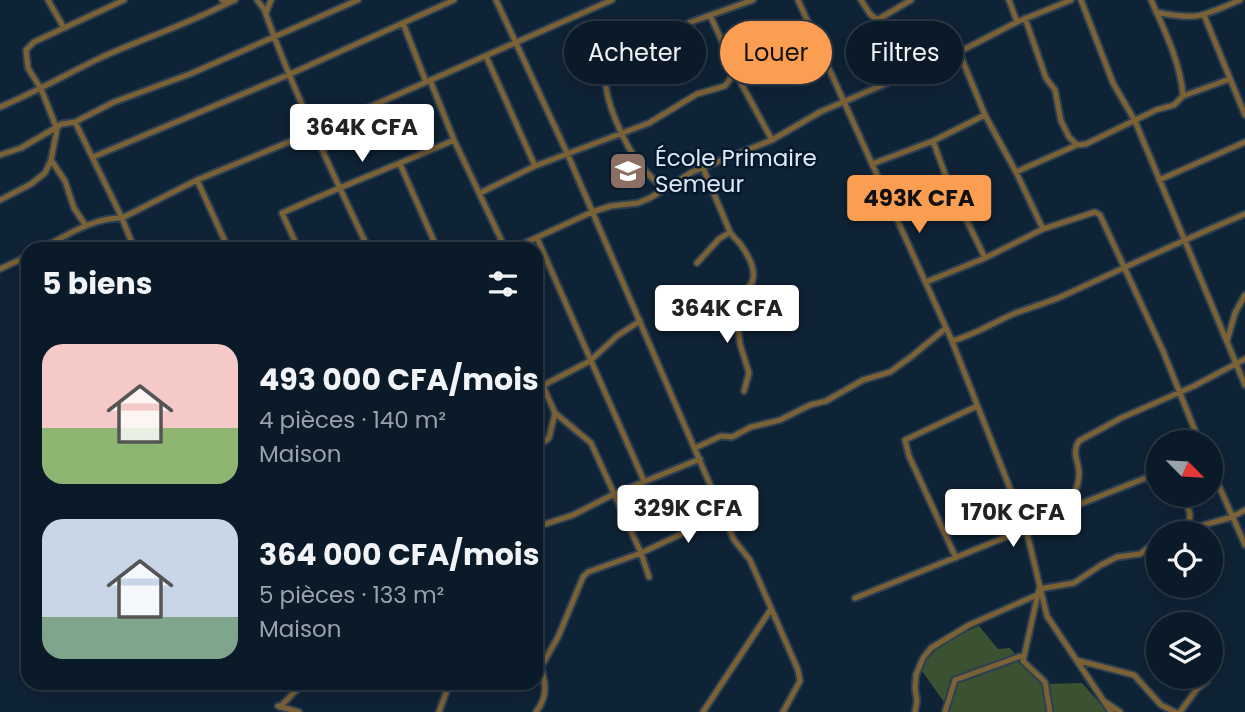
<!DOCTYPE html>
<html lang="fr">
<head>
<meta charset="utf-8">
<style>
	:root { --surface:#0b1a28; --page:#192734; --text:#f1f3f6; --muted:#9aa1a8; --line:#2b3845; --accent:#fb9e51 }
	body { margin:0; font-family:Poppins,sans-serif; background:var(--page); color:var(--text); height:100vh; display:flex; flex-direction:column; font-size:26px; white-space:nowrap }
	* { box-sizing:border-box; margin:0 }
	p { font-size:23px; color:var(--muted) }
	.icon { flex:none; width:38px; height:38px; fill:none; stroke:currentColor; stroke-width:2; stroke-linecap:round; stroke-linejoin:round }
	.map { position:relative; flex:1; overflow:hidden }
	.sheet { position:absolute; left:21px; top:242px; width:522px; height:448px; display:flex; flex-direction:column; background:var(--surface); border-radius:21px; box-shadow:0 4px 18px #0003,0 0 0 2px var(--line) }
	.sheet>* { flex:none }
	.hud { position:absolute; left:564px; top:21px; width:576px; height:63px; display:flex; gap:14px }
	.needle { width:46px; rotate:114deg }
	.controls { position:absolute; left:1146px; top:430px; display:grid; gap:14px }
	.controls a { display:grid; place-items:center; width:77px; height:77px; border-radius:50%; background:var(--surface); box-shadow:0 4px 18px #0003,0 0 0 2px var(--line); font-size:35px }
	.price { position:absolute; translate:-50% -60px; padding:0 16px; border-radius:7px; background:#fff; color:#222; font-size:23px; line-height:46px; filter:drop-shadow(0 2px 4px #0008) }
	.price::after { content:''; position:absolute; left:50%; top:42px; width:21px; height:16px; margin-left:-10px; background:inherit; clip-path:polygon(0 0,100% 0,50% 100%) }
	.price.on { background:var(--accent); color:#111 }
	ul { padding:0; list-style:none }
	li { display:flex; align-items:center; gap:21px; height:175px; padding:0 21px }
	li span { display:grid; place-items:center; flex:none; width:196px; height:140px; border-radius:21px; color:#555 }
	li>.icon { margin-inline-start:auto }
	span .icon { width:84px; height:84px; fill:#fffc; stroke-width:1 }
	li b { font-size:30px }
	h2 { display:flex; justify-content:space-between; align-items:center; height:84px; padding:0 21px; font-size:30px }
	.pill { padding:0 24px; border-radius:32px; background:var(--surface); box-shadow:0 4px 18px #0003,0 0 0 2px var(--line); font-size:24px; line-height:63px }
	.pill.on { background:var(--accent); color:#111 }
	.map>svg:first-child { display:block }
	.green { fill:#3a5231 }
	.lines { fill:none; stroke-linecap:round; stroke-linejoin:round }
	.street-casing { stroke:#2c3f51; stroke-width:9 }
	.street { stroke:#7a6136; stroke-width:5 }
	.labels { text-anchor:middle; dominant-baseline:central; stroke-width:5; stroke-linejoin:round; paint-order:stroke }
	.poi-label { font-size:23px; fill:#dde9f7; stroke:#06192c; text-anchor:start }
</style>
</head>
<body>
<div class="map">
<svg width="1245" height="712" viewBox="0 0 1245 712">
	<rect width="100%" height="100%" fill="#0f2336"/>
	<path class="green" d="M979,626L998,649L1010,648L1041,684L1082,683L1108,712H948L949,709L919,667L947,639Z"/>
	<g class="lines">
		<defs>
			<path id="street" d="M48,0L64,28
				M222,0L228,3L235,0
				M257,0L264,9C293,91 331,169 368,248
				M496,0L567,153L734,540L750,560L798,670L800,681L783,712
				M798,0L952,341L1026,529L1047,616L1111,712
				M861,0L870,14L877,20
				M1009,0L1017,22
				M1081,0L1113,83L1135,121L1245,385
				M1156,12C1198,21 1202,16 1240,0
				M266,13L271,0
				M710,15L742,85L772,140
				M1204,15L1245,115
				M1025,18L1046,78L1055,90L1061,121L1069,137L1077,145L1086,144L1156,110L1174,105L1183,96C1181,64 1164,29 1151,0
				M403,23L426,82
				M959,52L985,115L1016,172L1043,229
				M486,56L535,166
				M905,73L877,20L911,0
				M430,80L454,140L505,248
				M1183,96L1230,79
				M0,107C33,93 65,75 98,59C141,39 186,25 228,3
				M75,122L122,218L134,248
				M933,141L948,182L985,258
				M0,155L21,148L62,124L75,122L114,102L190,74L358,0
				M93,157L288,75L454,0
				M51,160L65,181L74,208L86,226
				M400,164L437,248
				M872,164L933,141L985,115
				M1016,172L1077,145
				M197,180L228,248
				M1159,180L1245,142
				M664,189C656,181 647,174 641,166C626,147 599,93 607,69L691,22L753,0
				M480,193L535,166L649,123L697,94L725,86L737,70
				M0,200L31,184L45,173L51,160L57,129L41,89L28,68L26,50L34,42L124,0
				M537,238L644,481
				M42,248C66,236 94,217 122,218L197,180L313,132L612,0
				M298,248L282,213C339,187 397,165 454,140
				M514,248L592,212L611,206L638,203L650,198L692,172L772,140L820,112L959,52L1017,22L1071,0
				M697,263L719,239L730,232L703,168
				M0,269L28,256
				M926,282L985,258L1043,229L1095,212L1100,215L1163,351L1200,443
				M728,298L736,312L740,344L749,373L744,391
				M699,305C736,296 774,292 741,245C738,241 733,237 730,232
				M952,341C974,335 991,324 1011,315C1029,307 1049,303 1067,294C1126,267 1185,239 1245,214
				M1227,341L1235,313L1245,295
				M536,389L590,361L617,336L640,321
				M555,413L591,443L641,553L649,577
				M536,448L549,438L555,413L543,386
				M695,448L721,436L732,437L751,427L780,420L810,405L826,401L863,380L890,372L912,356L946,328
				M1211,468L1245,545
				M1184,495L1190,514L1188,534
				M1070,508C1073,497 1079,486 1079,474C1079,461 1071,453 1079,441L1121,418L1194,386L1245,359
				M536,527L573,515L614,494L700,459
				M1172,534L1232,517L1245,510
				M956,558L909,456L905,440L977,406
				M1182,586V589
				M855,598L1026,529L1049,512L1070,508L1158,473
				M1076,660L1134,675L1161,705L1175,712
				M1107,703L1120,712
				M278,706L299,712
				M280,707L304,682
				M439,712L450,682
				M536,712C548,696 546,685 541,667L558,637L583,577L588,572L641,553L724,514
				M703,712L771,609
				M915,712L917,701L915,688L916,675L923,658L931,648L969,625L1037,595
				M945,712L955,680L1024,655
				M1050,712L1045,682L1023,661L1039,589L1074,583L1101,565L1117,557L1140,554L1158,540
				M1180,712L1197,689L1207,681"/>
		</defs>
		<use href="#street" class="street-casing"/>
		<use href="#street" class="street"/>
	</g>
	<defs>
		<symbol id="school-square" viewBox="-11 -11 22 22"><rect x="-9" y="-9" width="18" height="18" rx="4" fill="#8d6e63" stroke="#06192c"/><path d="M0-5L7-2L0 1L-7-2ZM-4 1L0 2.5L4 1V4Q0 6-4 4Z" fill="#fff"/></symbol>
	</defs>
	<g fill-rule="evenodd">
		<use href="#school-square" x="606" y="149" width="44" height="44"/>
	</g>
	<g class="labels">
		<g class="poi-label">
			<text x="655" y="158">École Primaire<tspan x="655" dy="26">Semeur</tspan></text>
		</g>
	</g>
</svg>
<div class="controls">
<a><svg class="needle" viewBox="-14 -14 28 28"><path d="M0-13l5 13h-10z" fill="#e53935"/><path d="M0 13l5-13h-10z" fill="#9aa1a8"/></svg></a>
<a><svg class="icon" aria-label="locate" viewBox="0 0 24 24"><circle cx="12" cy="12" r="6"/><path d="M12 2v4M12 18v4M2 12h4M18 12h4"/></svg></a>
<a><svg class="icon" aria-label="layers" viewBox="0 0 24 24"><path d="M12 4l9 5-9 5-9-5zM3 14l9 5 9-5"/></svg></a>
</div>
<b class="price" style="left:362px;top:164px">364K CFA</b>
<b class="price on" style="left:919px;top:235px">493K CFA</b>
<b class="price" style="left:727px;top:345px">364K CFA</b>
<b class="price" style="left:688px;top:545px">329K CFA</b>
<b class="price" style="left:1013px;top:549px">170K CFA</b>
<div class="hud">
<a class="pill">Acheter</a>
<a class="pill on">Louer</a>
<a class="pill">Filtres</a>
</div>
<section class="sheet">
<h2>5 biens<svg class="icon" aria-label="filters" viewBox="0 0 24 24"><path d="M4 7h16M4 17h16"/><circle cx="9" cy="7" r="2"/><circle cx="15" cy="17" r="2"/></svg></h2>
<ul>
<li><span style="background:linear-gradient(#f6c9c9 60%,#8fb573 0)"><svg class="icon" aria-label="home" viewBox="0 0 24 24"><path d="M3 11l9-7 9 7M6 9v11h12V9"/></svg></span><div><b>493 000 CFA/mois</b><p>4 pièces · 140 m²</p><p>Maison</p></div></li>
<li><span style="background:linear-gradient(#c9d6e8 70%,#7fa58c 0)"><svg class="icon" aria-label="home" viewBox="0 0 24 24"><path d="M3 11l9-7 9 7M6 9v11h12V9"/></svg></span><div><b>364 000 CFA/mois</b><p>5 pièces · 133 m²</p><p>Maison</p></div></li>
</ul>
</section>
</div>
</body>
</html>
